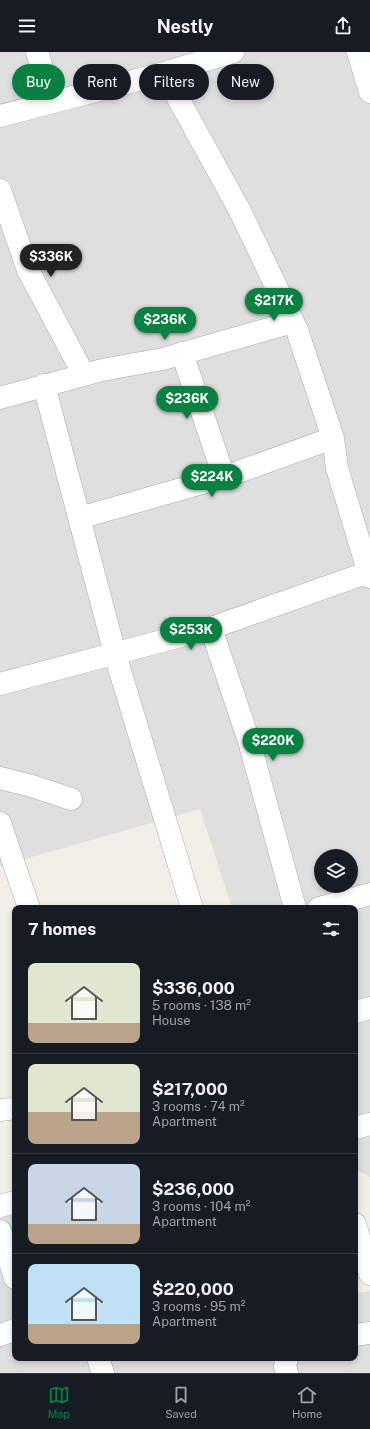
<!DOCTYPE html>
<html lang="en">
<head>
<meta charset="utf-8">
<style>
	:root { --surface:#171b24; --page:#242831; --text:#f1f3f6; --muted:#9ea1a6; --line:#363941; --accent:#0b8043 }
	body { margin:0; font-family:"Public Sans",sans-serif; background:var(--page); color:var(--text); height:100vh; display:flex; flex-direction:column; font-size:15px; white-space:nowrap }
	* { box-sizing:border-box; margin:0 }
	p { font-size:13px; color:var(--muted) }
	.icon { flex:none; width:22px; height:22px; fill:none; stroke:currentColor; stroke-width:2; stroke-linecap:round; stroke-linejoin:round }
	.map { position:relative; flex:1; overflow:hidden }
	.drawer { position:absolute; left:12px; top:853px; width:346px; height:456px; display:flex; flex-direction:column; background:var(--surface); border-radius:8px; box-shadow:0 2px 6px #0003 }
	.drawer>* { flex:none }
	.banner { position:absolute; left:12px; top:12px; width:346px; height:36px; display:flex; gap:8px }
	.tools { position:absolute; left:314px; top:797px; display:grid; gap:8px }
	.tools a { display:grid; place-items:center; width:44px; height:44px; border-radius:50%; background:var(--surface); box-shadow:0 2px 6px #0003; font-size:20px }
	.price { position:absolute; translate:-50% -34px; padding:0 9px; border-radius:14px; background:var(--accent); color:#fff; font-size:13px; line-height:26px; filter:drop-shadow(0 1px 2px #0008) }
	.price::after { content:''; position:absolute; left:50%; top:24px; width:12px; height:9px; margin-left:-6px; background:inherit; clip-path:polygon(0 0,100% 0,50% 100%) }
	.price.active { background:#222; color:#fff }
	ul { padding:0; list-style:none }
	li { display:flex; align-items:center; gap:12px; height:100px; padding:0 16px }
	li+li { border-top:1px solid var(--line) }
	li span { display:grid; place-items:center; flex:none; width:112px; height:80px; border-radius:8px; color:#555 }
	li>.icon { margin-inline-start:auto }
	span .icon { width:48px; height:48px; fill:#fffc; stroke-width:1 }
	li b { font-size:17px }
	h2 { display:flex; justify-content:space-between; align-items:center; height:48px; padding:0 16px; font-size:17px }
	.pill { padding:0 14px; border-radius:18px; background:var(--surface); box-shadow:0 2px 6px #0003; font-size:14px; line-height:36px }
	.pill.active { background:var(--accent); color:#fff }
	header { display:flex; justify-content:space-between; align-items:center; height:52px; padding:0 16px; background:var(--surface); font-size:18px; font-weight:700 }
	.menu { display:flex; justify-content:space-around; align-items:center; height:56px; border-top:1px solid var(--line); background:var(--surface); font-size:11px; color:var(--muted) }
	.menu a { display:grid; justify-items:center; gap:2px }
	.menu .active { color:var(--accent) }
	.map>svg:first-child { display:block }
	.residential { fill:#e0dfdf; fill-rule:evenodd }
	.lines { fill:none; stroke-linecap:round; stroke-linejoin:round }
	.minor-casing { stroke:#a9a9a9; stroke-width:23 }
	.minor { stroke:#fff; stroke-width:22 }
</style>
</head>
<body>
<header><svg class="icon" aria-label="menu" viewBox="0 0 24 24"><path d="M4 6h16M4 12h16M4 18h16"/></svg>Nestly<svg class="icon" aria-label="share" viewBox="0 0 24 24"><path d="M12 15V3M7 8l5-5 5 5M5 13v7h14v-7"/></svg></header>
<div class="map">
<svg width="370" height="1321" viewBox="0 0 370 1321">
	<rect width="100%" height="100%" fill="#f2efe9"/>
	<path class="residential" d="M0,0H370V1125L355,1117V856H232L200,757L0,814ZM321,804H351V834H321Z
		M15,1151V1306H355V1241L370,1239V1321H0V1167Z"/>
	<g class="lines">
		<defs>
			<path id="minor" d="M37,0L53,50
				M358,0L370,40
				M164,21L239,157L297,278L333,386L337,416L370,525
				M0,64L164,21L233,0
				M0,138L28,218L84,323
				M182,301L224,425
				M44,333L117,609L192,856
				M0,346L102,318L163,307L293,270
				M79,466L227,424L333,386
				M211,576L249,689L295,856
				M0,632L211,576L369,520
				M0,726L32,734L71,747
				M0,771L29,856
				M319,856L370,842
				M355,960L370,956
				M0,1058L9,1057
				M355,1076L370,1072
				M0,1154L15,1150
				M355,1172L370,1222
				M0,1179L15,1226
				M0,1283L15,1278
				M355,1283L370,1281
				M98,1306L103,1321
				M287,1321L285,1314L287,1306"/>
		</defs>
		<use href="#minor" class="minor-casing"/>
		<use href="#minor" class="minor"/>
	</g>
</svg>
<div class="tools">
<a><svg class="icon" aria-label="layers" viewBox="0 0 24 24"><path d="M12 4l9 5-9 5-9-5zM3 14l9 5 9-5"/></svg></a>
</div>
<b class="price active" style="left:51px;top:226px">$336K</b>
<b class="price" style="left:274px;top:270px">$217K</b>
<b class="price" style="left:165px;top:289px">$236K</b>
<b class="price" style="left:187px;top:368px">$236K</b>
<b class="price" style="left:212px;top:446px">$224K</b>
<b class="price" style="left:191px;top:599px">$253K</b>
<b class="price" style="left:273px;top:710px">$220K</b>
<div class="banner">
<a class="pill active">Buy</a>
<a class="pill">Rent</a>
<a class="pill">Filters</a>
<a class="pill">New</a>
</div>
<section class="drawer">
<h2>7 homes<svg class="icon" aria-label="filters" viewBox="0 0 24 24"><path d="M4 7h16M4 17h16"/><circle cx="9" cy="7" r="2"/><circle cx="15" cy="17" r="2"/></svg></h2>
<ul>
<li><span style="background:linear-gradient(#dfe7d0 75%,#b9a48a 0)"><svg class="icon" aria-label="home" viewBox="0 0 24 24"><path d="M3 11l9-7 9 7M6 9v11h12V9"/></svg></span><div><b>$336,000</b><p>5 rooms · 138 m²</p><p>House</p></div></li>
<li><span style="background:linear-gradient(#dfe7d0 60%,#b9a48a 0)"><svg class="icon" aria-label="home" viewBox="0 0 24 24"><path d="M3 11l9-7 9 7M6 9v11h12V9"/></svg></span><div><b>$217,000</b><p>3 rooms · 74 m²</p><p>Apartment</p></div></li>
<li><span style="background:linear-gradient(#c9d6e8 75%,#b9a48a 0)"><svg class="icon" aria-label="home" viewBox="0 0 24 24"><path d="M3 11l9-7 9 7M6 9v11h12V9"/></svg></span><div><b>$236,000</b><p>3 rooms · 104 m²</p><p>Apartment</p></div></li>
<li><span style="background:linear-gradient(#bfe0f5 75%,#b9a48a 0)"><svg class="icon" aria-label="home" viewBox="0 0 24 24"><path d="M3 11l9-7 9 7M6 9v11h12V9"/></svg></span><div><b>$220,000</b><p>3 rooms · 95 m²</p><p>Apartment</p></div></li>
</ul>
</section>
</div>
<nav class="menu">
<a class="active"><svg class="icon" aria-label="map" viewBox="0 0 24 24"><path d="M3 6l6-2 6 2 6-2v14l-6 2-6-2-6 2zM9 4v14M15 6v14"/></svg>Map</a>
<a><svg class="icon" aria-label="saved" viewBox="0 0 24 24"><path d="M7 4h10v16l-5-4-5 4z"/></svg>Saved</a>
<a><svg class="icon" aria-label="home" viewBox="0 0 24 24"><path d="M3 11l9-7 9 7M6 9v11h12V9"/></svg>Home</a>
</nav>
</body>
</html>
